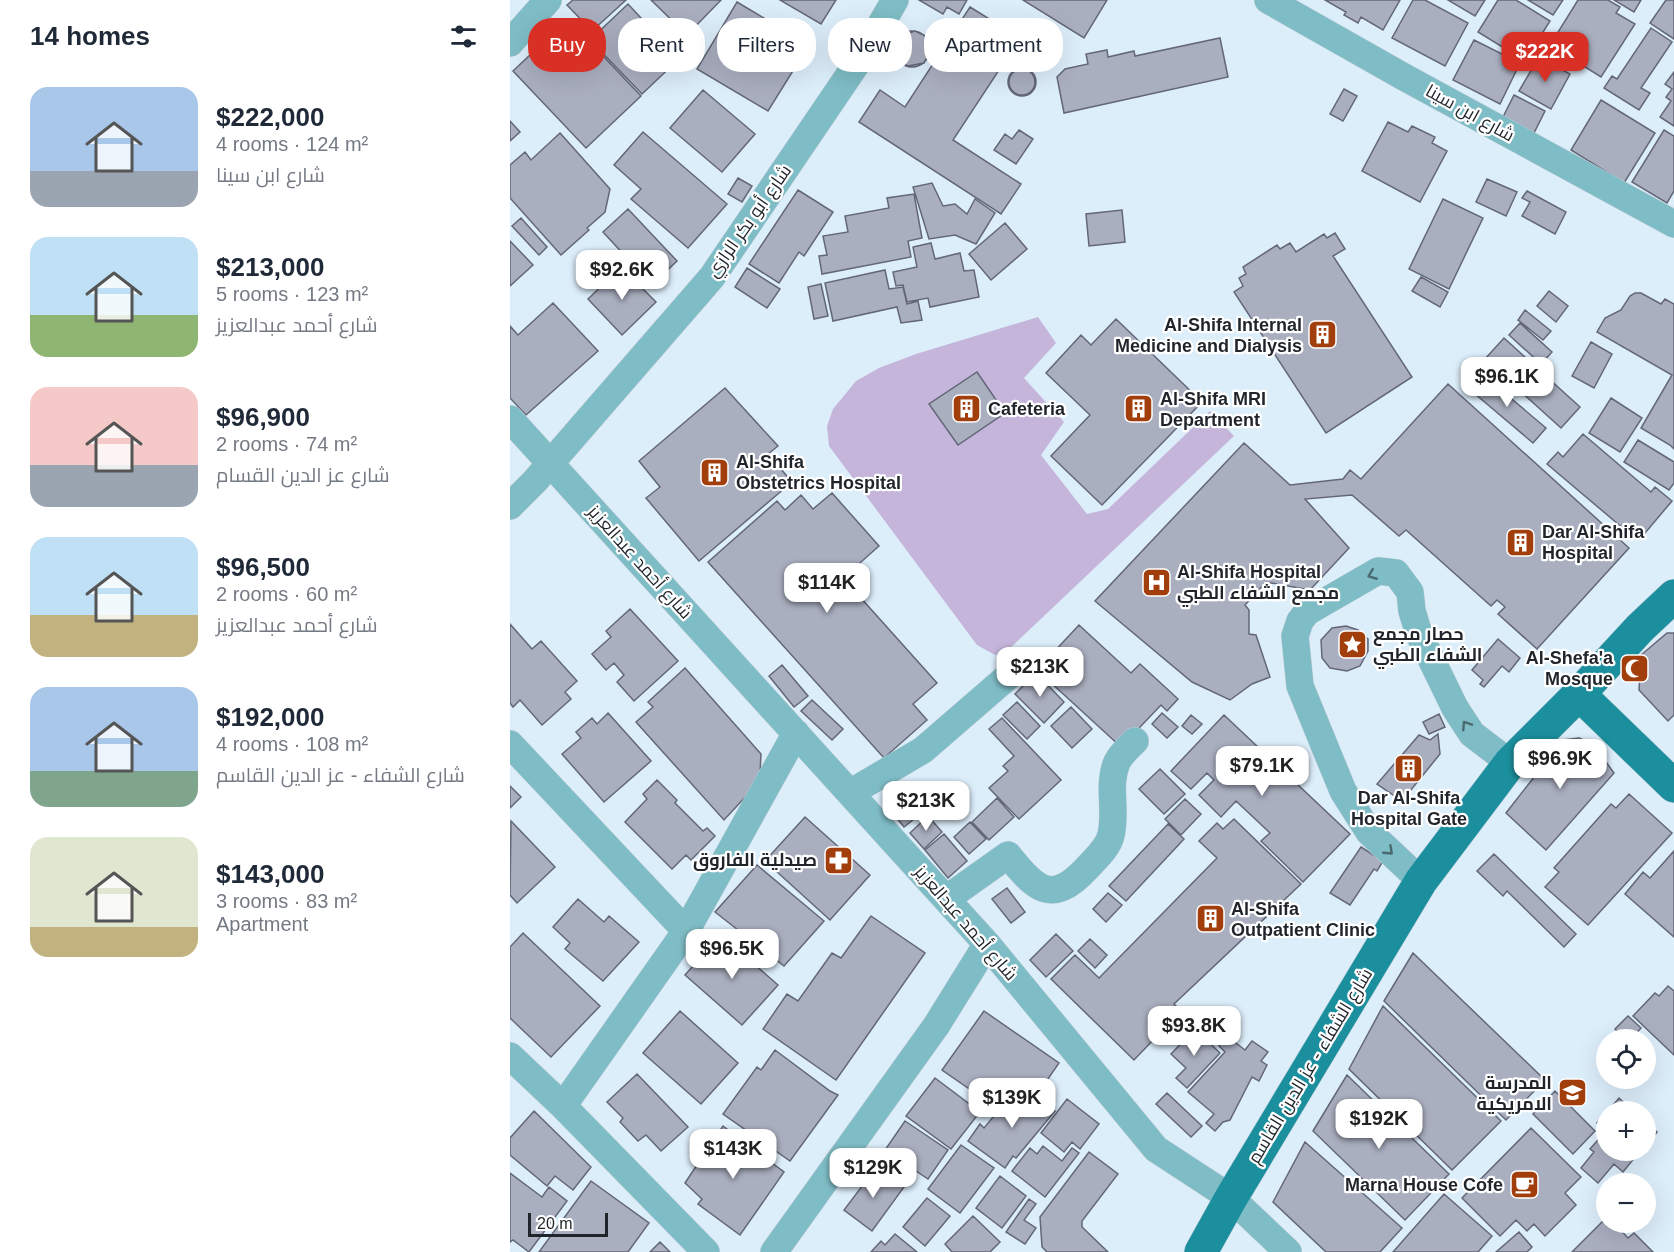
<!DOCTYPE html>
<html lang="en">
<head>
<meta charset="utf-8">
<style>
	:root { --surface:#fff; --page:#f2f2f3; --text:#1f2937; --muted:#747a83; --accent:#d93025 }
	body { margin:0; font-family:Helvetica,Cairo,sans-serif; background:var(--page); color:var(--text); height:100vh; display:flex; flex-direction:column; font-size:22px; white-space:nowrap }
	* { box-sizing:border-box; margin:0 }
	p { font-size:20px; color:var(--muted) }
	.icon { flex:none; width:33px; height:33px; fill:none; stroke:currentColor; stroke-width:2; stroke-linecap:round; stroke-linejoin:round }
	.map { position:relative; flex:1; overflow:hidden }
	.sheet { display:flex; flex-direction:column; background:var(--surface); width:510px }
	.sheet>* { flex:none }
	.banner { position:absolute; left:18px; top:18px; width:570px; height:54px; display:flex; gap:12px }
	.tools { position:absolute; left:1086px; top:1029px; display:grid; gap:12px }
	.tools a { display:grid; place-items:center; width:60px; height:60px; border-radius:50%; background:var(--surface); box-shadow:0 6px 24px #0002; font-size:30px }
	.scale { position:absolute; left:18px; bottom:15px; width:80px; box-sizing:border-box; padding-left:6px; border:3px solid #1f252a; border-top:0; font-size:16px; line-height:21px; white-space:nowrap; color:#1f252a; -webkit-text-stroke:4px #fff; paint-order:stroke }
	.price { position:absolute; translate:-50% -51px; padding:0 14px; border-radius:12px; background:#fff; color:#222; font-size:20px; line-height:39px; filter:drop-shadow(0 2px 3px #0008) }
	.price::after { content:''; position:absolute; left:50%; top:36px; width:18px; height:14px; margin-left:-9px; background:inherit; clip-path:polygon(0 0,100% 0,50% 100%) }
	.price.active { background:var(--accent); color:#fff }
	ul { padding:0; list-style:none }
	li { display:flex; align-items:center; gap:18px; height:150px; padding:0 30px }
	li span { display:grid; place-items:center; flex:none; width:168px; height:120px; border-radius:18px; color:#555 }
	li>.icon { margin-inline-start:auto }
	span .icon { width:72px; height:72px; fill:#fffc; stroke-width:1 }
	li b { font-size:26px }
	h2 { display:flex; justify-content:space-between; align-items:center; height:72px; padding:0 30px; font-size:26px }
	.chip { padding:0 21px; border-radius:24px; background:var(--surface); box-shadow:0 6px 24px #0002; font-size:21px; line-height:54px }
	.chip.active { background:var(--accent); color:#fff }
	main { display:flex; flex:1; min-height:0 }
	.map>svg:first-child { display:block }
	.green { fill:#c5b5db }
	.building { fill:#aaafc0; stroke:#636777; stroke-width:1.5 }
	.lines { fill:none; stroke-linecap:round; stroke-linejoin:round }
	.minor-casing { stroke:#bbcad5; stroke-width:28 }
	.major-casing { stroke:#bbcad5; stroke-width:34 }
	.minor { stroke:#7fbdc6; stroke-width:27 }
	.major { stroke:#1b8f9d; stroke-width:33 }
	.tree { fill:#8276a0 }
	.oneway { stroke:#4a6970 }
	.labels { text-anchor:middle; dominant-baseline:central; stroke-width:4.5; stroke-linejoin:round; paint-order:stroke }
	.street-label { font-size:18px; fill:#1f252a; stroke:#fff }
	.poi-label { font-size:18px; font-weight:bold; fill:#1f252a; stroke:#fff; text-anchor:start }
</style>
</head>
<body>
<main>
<section class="sheet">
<h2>14 homes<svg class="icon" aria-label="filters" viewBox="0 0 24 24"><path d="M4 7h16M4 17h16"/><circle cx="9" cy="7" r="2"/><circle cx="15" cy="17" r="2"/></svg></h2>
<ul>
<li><span style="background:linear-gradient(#a9c7e8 70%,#9aa5b1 0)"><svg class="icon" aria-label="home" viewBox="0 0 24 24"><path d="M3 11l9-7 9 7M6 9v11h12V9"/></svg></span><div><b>$222,000</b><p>4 rooms · 124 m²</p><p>شارع ابن سينا</p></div></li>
<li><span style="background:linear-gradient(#bfe0f5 65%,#8fb573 0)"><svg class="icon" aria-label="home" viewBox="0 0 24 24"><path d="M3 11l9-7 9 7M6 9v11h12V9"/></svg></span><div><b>$213,000</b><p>5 rooms · 123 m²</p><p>شارع أحمد عبدالعزيز</p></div></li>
<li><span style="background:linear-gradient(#f6c9c9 65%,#9aa5b1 0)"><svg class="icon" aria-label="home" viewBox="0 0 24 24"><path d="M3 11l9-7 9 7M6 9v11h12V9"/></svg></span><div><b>$96,900</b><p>2 rooms · 74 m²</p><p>شارع عز الدين القسام</p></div></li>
<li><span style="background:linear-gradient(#bfe0f5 65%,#c2b280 0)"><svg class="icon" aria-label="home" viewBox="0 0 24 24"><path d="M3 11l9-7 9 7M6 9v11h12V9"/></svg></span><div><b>$96,500</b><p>2 rooms · 60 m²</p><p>شارع أحمد عبدالعزيز</p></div></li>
<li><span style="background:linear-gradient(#a9c7e8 70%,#7fa58c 0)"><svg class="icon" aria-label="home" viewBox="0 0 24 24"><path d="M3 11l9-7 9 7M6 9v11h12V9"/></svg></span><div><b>$192,000</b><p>4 rooms · 108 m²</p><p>شارع الشفاء - عز الدين القاسم</p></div></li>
<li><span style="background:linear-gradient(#dfe7d0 75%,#c2b280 0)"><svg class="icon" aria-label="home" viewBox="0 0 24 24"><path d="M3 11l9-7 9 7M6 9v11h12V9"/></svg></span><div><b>$143,000</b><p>3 rooms · 83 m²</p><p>Apartment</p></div></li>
</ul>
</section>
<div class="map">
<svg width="1164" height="1252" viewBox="0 0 1164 1252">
	<rect width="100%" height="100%" fill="#ddeefb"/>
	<path class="green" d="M528,317L546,343L514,378L554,422L531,455L577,514L598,509L700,411L724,436L497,651L485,655L467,645L319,446L317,426L323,409L346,381L369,368L406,354Z"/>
	<path class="building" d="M63,0H116L82,31L57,5Z
		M141,0H211L177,35Z
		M270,0H326L311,24Z
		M409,0H457L449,14L437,7L433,14Z
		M513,0H597L574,38Z
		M815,0H890L873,30L851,17L848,23L834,15L836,12Z
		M903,0H915L958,23L935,66L882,38Z
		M938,0H975L965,16Z
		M988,0H1006L1040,21L1015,61L968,32Z
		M1018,0H1053L1043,15Z
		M1068,0H1098L1110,7L1106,13L1125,24L1091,77L1040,45Z
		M1104,0H1131L1124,12Z
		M1156,0H1164V39L1140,23Z
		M227,2L299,45L258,111L187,69Z
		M118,4L169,59L132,94L80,40Z
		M460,7L510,38L443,140L511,184L491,214L349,122L370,90L395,107Z
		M58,19L131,96L76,148L3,71Z
		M1141,28L1162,42L1131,88L1140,93L1129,110L1094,88L1102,76L1107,79Z
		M405,31L416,36L421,49L414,63L398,66L389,60L385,49L393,35Z
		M384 49a18 18 0 1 1 36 0a18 18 0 1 1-36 0Z
		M710,38L718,77L554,113L547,77L555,69L578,64L576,54L597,50L598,57L624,51L625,56Z
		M964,40L1010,63L990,104L943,80Z
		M1029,57L1060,74L1041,109L1009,91Z
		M498 82a14 14 0 1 1 28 0a14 14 0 1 1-28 0Z
		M499 82a13 13 0 1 1 26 0a13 13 0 1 1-26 0Z
		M1164,72V126L1150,117L1161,101L1156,97L1162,89L1155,84Z
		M834,89L847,96L833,121L820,114Z
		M193,90L245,134L212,172L160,128Z
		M1004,95L1035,111L1023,135L992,119Z
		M1091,100L1145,133L1114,183L1061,150Z
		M0,121L10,132L0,141Z
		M878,122L898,132L902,126L925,137L922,143L937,151L910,202L852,171Z
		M509,130L523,139L506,164L484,150L495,134L502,139Z
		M1154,130L1164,136V191L1157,203L1122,182Z
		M133,132L217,204L178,248L121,199L131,189L104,165Z
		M50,133L100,189L95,212L77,228L79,230L51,255L0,198V165L15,152L21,160Z
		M228,178L242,186L232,202L218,194Z
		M977,179L1007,192L996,216L966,202Z
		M422,183L433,206L445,204L457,214L465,199L485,213L466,244L445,235L419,239L403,187Z
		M288,190L323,212L294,256L289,252L269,283L239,264Z
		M1017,191L1056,212L1045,234L1012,216L1020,202L1012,198Z
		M404,194L412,238L398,241L401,257L312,274L309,256L317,255L313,236L338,232L335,216L379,208L377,198Z
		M933,199L973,218L939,289L899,269Z
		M118,209L167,261L142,285L93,232Z
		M612,210L615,242L579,246L576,214Z
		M11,218L37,247L29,255L2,226Z
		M495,223L517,249L481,280L459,254Z
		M825,233L835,249L823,256L902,377L816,433L724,292L733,286L729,278L736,274L733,267L767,245L770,249L780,243L786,252L814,234L817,238Z
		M0,241L23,265L0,286Z
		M421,243L425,259L450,253L454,271L464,270L469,297L420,307L418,298L397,302L393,285L386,286L383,272L407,267L403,247Z
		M111,267L146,302L112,335L78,299Z
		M237,268L270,289L257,308L225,287Z
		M375,270L379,289L393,287L397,304L408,301L412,320L391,323L387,307L323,321L315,283Z
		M911,277L938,292L930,307L902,291Z
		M311,284L318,316L304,319L298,287Z
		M1039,291L1058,306L1046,322L1027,306Z
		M1125,293H1131L1151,304L1155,299L1164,304V449L1160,445L1131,428L1162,375L1087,332L1095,318L1111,310L1120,296Z
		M43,303L88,351L16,415L0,398V326L8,335Z
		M1015,310L1041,331L1033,340L1008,320Z
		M606,319L692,402L592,505L541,456L580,415L536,373L571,335L581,345Z
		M1010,323L1042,352L1031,364L999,335Z
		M994,338L1070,407L1051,428L975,359Z
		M1081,342L1102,354L1084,388L1062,376Z
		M467,372L495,413L448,445L419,404Z
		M971,373L1036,428L1023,443L958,388Z
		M938,384L1119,548L1027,649L988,614L995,607L987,600L981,606L896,530L889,536L842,495L795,499L839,548L800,590L756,582L735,605L739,610V634L746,635L760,677L742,684L720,700L682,682L585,601L734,443L780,485L833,479L840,470L851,479Z
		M215,388L268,446L258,454L282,482L189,561L136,498L150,487L129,461Z
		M1101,398L1132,418L1110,452L1079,433Z
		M1073,434L1141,492L1145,487L1162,501L1130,539L1123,533L1121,535L1037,464L1048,452L1053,457Z
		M1128,440L1164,462V483L1159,490L1114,462Z
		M322,493L369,546L333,578L427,683L403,704L417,720L374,758L198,562L267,501L275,510L291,495L303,509Z
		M120,609L168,661L124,701L107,682L114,675L104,663L96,670L82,654L101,637L96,631Z
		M0,624L22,649L31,641L67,681L55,692L61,699L32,725L10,700L3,707L0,703Z
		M569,625L621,673L630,664L668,699L657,711L651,705L611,747L527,670Z
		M836,626L848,630L858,639V651L850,666L837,671L820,668L812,658L811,640L822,628Z
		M1157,633H1164V715L1158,721L1129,690L1131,655Z
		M988,639L1010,658L999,672L992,666L974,687L970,684L973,680L962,670Z
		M272,665L298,696L284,707L259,676Z
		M175,668L251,754L250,773L239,793L214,820L126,722L143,707L138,702Z
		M526,673L554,702L534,723L505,694Z
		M302,700L333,729L322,740L291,711Z
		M507,702L530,726L517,739L493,715Z
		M561,707L582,729L562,748L541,726Z
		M98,713L141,761L94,802L52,754L71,738L66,732L82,718L87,724Z
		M652,713L668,727L657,738L642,724Z
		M929,714L935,727L919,734L913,722Z
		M681,715L692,724L682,734L672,726Z
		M714,715L840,834L793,882L751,841L760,833L726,801L711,817L689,795L704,780L697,773L681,789L661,771Z
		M492,718L551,780L509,819L479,788L498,771L493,766L504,756L479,729Z
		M928,734L930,754L892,801L867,784L909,735L920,740Z
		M1069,738L1083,744L1104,773L1036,850L996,813L1053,740Z
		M650,769L675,794L654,814L629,789Z
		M147,780L167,800L165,803L193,831L197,828L205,836L181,860L176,855L162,869L115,822L137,799L133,794Z
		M0,786L11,797L0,808Z
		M401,787L418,808L394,827L377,806Z
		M1119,794L1162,833L1078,925L1035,887L1049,872L1044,868L1101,804L1106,808Z
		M487,798L504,817L479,840L462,822Z
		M675,799L691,814L671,835L655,819Z
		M418,816L432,832L414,849L400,833Z
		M295,817L360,875L320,920L255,861Z
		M724,819L791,884L664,1004L671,1011L624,1060L541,979L565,955L589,978L707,858L689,841L707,823L713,829Z
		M1,821L45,867L7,903L0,895Z
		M460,822L476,839L459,854L444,837Z
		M658,824L674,839L616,901L599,886Z
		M434,834L457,861L438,878L415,850Z
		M851,847L873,861L867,871L864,869L840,905L820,893Z
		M1164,851V937L1115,894L1133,872L1140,878Z
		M984,854L1066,934L1054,947L997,891L993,896L967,871Z
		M247,865L314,921L274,966L205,912Z
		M497,888L515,912L501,923L482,899Z
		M598,893L612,905L596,922L583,909Z
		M68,899L94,922L99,916L129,942L93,981L55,949L60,943L43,927Z
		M361,916L415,953L326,1080L253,1029L277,994L288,1001L322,953L331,958Z
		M13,933L90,1006L41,1057L0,1018V947Z
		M546,934L563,951L536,977L520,960Z
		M211,935L268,985L232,1025L175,975Z
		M580,939L597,955L585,968L568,951Z
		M903,953L1035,1080L996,1120L874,1001Z
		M1158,986L1164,991V1055L1123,1016L1145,993L1149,996Z
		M873,1006L991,1121L942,1170L839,1069Z
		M170,1011L228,1063L191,1104L133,1053Z
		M474,1011L549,1063L531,1089L522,1083L512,1096L498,1086L484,1106L432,1070Z
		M1118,1016L1131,1028L1120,1040H1116L1105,1029Z
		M685,1029L710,1053L677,1088L666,1078L676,1068L661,1054Z
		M717,1036L735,1050L742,1041L758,1052L751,1061L757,1065L749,1081L742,1077L720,1120L713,1122L705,1131L696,1123L704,1114L678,1092L715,1052L709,1046Z
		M265,1050L320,1091L328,1095L280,1161L213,1114L247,1067L251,1070Z
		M127,1074L178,1127L151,1151L136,1135L128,1141L110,1122L113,1118L97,1102Z
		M837,1075L939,1174L895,1220L803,1131Z
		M425,1078L470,1112L441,1149L396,1116Z
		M521,1091L545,1111L506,1158L503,1156L495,1168L458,1141L470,1124L474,1128L498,1099L508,1107Z
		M1045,1091L1085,1131L1063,1154L1023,1114Z
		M657,1093L692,1126L681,1137L646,1104Z
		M1109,1098L1124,1112H1097Z
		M557,1099L589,1124L570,1149L562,1142L554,1152L531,1133Z
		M24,1111L81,1167L63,1190L45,1176L37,1186L0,1155V1138Z
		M1096,1112V1150H1131L1113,1172L1104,1164L1088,1183L1071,1168L1084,1152L1080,1149L1096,1131L1087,1123Z
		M395,1121L438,1150L418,1179L375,1150Z
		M1136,1122L1147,1132L1136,1146Z
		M213,1126L274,1172L230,1235L188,1204L192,1199L175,1183Z
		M1021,1128L1071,1177L1055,1193L1066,1205L1035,1236L1024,1224L1017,1231L1006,1220L990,1236L952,1198Z
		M795,1142L892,1228L870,1252H816L763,1202Z
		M451,1145L484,1168L450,1213L418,1189Z
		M533,1146L552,1161L562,1148L569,1153L535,1197L502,1171L520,1148L527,1154Z
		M579,1152L608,1174L572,1221V1227L598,1252H537L532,1247L530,1217Z
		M358,1168L374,1179L378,1175L394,1187L362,1231L334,1210L353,1185L348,1181Z
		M0,1173L32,1197L39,1187L57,1201L19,1252L3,1240L0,1242Z
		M490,1176L516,1196L492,1228L466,1208Z
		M81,1181L139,1223L118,1252H29Z
		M934,1194L982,1236L968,1252H883Z
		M417,1198L440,1216L415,1246L393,1227Z
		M519,1199L526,1204L514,1220L526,1228L515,1244L496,1232Z
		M463,1216L490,1242L480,1252H442L435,1244Z
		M1096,1218V1222H1103L1118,1238L1124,1233L1143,1252H1062Z
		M1009,1232L1022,1247L1017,1252H986Z
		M385,1234L407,1252H361L371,1241L375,1245Z
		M150,1242L160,1252H140Z"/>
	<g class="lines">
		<defs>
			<path id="minor" d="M758,0L894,77L1164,224
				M0,43L38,0
				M0,419L477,944L646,1149L721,1198L778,1252
				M0,506L25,481L202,277L356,50L385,0
				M0,744L176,931L53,1106L196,1252
				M340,793L413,750L510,666
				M911,881L859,832L833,791L790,686L785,636L790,621L797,612L868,571L886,573L900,592L902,611L909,634L945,708L962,734L1000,763
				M436,899L498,855C525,888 541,907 577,868C586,858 598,848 601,835C607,810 597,785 607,762C611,754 619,747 625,741
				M176,931L286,733
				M0,1056L53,1106
				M264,1252L426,1026L477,944"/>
			<path id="major" d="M1069,694L1164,786
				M691,1252L721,1198L911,881L1000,763L1069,694L1130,628L1164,596"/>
		</defs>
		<use href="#minor" class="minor-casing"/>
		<use href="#major" class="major-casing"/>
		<use href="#minor" class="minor"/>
		<use href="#major" class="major"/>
	</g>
	<circle class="tree" cx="517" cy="53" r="9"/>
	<defs><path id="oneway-chevron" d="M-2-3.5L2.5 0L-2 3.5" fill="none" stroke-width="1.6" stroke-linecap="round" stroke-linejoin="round" transform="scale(1.5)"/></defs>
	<g class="oneway">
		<use href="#oneway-chevron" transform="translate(862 575) rotate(158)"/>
		<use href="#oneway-chevron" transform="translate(956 725) rotate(-123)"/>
		<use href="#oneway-chevron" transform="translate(879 851) rotate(43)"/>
	</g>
	<defs>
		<symbol id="building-square" viewBox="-11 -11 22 22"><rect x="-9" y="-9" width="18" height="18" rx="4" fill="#a23e0c" stroke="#fff"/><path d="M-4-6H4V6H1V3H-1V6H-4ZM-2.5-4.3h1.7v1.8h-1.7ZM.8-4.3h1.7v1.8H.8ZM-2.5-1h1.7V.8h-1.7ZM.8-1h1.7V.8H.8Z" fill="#fff"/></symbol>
		<symbol id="hospital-square" viewBox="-11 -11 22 22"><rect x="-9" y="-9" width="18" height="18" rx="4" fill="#a23e0c" stroke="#fff"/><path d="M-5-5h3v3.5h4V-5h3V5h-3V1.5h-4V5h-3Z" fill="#fff"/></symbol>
		<symbol id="sight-square" viewBox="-11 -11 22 22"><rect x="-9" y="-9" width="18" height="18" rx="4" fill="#a23e0c" stroke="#fff"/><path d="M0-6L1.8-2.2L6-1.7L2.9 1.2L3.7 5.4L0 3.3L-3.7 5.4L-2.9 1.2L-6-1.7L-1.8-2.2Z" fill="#fff"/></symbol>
		<symbol id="mosque-square" viewBox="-11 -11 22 22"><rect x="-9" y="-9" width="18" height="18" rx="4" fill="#a23e0c" stroke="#fff"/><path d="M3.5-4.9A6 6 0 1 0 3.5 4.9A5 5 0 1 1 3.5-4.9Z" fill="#fff"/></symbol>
		<symbol id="pharmacy-square" viewBox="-11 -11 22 22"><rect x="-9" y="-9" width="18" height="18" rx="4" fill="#a23e0c" stroke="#fff"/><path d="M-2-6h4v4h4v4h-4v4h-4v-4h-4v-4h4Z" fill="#fff"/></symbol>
		<symbol id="school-square" viewBox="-11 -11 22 22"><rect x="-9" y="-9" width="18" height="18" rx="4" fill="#a23e0c" stroke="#fff"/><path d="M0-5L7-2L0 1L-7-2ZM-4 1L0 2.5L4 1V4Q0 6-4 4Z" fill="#fff"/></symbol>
		<symbol id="cafe-square" viewBox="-11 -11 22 22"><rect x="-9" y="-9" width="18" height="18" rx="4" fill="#a23e0c" stroke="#fff"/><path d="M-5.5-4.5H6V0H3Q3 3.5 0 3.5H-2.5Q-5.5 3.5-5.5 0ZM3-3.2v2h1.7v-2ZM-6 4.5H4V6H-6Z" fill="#fff"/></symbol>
	</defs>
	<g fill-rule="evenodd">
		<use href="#building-square" x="796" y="318" width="33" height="33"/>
		<use href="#building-square" x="440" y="392" width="33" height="33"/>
		<use href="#building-square" x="612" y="392" width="33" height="33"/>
		<use href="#building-square" x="188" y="456" width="33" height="33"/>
		<use href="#building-square" x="994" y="526" width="33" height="33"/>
		<use href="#hospital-square" x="630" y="566" width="33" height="33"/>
		<use href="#sight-square" x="826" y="628" width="33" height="33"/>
		<use href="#mosque-square" x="1108" y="652" width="33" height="33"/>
		<use href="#building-square" x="882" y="752" width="33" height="33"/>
		<use href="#pharmacy-square" x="312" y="844" width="33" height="33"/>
		<use href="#building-square" x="684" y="902" width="33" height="33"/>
		<use href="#school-square" x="1046" y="1076" width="33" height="33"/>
		<use href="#cafe-square" x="998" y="1168" width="33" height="33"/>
	</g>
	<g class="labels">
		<g class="street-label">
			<text transform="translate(960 113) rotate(29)">شارع ابن سينا</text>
			<text transform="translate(239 221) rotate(-55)">شارع أبو بكر الرازي</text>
			<text transform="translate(130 562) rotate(48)">شارع أحمد عبدالعزيز</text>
			<text transform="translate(456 923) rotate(49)">شارع أحمد عبدالعزيز</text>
			<text transform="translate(800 1066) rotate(-59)">شارع الشفاء - عز الدين القاسم</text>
		</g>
		<g class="poi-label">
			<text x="792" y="325" text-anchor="end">Al-Shifa Internal<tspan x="792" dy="21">Medicine and Dialysis</tspan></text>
			<text x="650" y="399">Al-Shifa MRI<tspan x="650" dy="21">Department</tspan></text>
			<text x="478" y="409">Cafeteria</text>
			<text x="226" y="462">Al-Shifa<tspan x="226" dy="21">Obstetrics Hospital</tspan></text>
			<text x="1032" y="532">Dar Al-Shifa<tspan x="1032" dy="21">Hospital</tspan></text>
			<text x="667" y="572">Al-Shifa Hospital<tspan x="667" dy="21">مجمع الشفاء الطبي</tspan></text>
			<text x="863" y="634">حصار مجمع<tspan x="863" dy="21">الشفاء الطبي</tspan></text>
			<text x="1103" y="658" text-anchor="end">Al-Shefa'a<tspan x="1103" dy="21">Mosque</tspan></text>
			<text x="899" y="798" text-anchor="middle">Dar Al-Shifa<tspan x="899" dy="21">Hospital Gate</tspan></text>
			<text x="307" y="860" text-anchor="end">صيدلية الفاروق</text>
			<text x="721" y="909">Al-Shifa<tspan x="721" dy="21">Outpatient Clinic</tspan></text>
			<text x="1042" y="1083" text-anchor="end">المدرسة<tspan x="1042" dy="21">الامريكية</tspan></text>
			<text x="993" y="1185" text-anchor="end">Marna House Cofe</text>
		</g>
	</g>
</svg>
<div class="tools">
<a><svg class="icon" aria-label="locate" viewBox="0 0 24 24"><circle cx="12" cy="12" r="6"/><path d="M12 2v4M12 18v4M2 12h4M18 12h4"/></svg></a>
<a>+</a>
<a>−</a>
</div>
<div class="scale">20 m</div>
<b class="price active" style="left:1035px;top:83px">$222K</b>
<b class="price" style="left:112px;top:301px">$92.6K</b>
<b class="price" style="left:997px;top:408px">$96.1K</b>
<b class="price" style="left:317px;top:614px">$114K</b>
<b class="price" style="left:530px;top:698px">$213K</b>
<b class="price" style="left:1050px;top:790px">$96.9K</b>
<b class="price" style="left:752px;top:797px">$79.1K</b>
<b class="price" style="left:416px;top:832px">$213K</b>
<b class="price" style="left:222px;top:980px">$96.5K</b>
<b class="price" style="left:684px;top:1057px">$93.8K</b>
<b class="price" style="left:502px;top:1129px">$139K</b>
<b class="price" style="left:869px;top:1150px">$192K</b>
<b class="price" style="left:223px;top:1180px">$143K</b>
<b class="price" style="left:363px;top:1199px">$129K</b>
<div class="banner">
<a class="chip active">Buy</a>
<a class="chip">Rent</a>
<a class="chip">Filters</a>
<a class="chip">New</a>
<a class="chip">Apartment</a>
</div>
</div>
</main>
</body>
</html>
